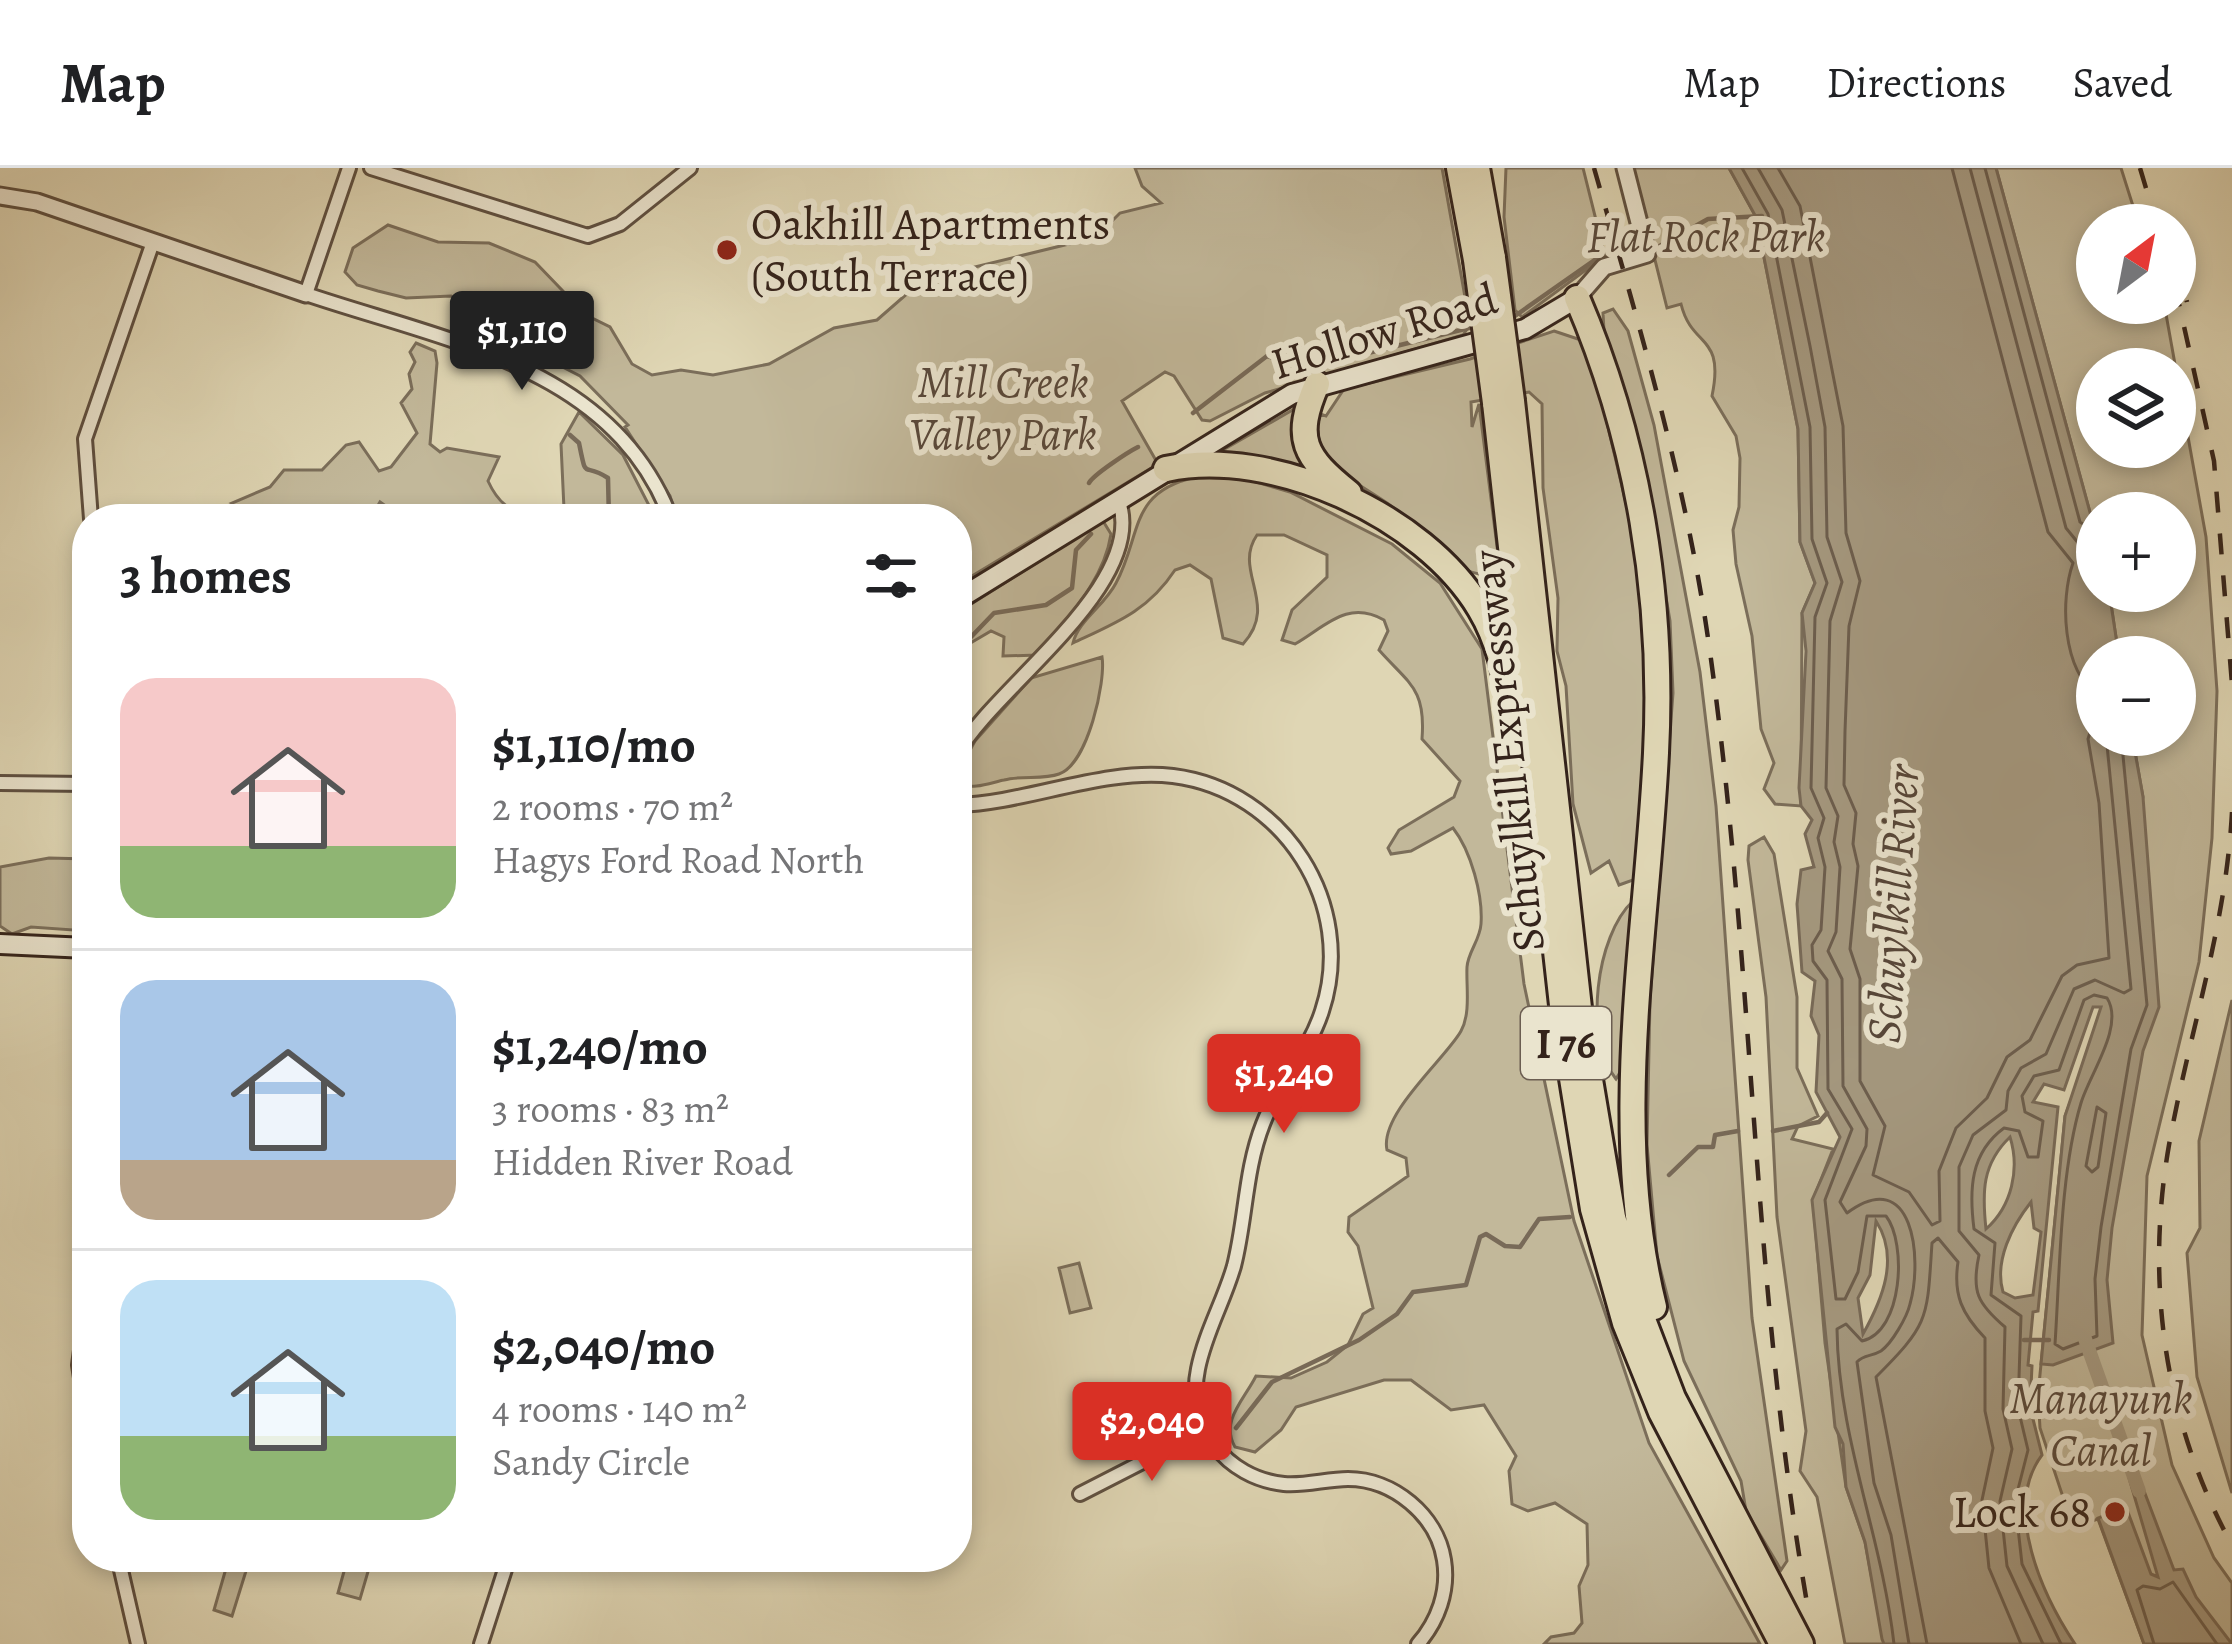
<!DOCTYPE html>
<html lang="en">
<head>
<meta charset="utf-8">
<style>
	:root { --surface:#fff; --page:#f2f2f2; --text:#202124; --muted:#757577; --line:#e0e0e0; --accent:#d93025 }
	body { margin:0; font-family:Alegreya,serif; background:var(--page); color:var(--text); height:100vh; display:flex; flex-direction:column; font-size:45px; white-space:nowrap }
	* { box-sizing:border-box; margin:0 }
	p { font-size:39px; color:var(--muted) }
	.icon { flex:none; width:66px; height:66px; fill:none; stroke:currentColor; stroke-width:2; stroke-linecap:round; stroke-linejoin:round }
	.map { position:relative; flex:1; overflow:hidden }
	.side { position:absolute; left:72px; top:336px; width:900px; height:1068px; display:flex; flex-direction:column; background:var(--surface); border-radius:48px; box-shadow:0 6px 18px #0003 }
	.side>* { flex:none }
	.needle { width:78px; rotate:32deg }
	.controls { position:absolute; left:2076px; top:36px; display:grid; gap:24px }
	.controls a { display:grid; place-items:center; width:120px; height:120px; border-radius:50%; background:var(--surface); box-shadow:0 6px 18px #0003; font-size:60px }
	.price { position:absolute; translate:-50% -102px; padding:0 27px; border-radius:12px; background:var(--accent); color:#fff; font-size:39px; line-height:78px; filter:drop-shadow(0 3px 6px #0008) }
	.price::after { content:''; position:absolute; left:50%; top:72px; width:36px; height:27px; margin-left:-18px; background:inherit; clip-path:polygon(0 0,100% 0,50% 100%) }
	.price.selected { background:#222; color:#fff }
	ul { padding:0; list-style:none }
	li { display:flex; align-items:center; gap:36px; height:300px; padding:0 48px }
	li+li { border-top:3px solid var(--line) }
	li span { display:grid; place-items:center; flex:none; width:336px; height:240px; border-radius:36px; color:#555 }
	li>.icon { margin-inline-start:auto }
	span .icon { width:144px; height:144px; fill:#fffc; stroke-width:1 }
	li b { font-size:51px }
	h2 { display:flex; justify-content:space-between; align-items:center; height:144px; padding:0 48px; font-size:51px }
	header { display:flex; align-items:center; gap:72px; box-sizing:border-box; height:168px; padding:0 60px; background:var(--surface); border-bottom:3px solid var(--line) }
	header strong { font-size:57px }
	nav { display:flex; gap:66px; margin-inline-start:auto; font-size:42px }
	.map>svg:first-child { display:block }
	.green { fill:#c2b89a; stroke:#7b6e5a; stroke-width:3; fill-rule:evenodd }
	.water { fill:#a59980; stroke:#786a58; stroke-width:3; fill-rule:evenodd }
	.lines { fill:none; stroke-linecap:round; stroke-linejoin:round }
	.shore { stroke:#6c5e4e; stroke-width:3 }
	.stream { stroke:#786a58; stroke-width:4.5 }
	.canal { stroke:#a59980; stroke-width:14 }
	.minor-casing { stroke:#5f5041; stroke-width:18 }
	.tertiary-casing { stroke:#5f5041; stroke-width:21 }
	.secondary-casing { stroke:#34231b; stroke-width:24 }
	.motorway-casing { stroke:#34231b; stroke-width:30 }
	.minor { stroke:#eae4ce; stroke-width:12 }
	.tertiary { stroke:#eae4ce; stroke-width:15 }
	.secondary { stroke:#eae4ce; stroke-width:18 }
	.motorway { stroke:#dfd6b4; stroke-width:24 }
	.rail { stroke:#34231b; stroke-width:4.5; stroke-dasharray:21 21; stroke-linecap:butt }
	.motorway-bridge-casing { stroke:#34231b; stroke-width:30; stroke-linecap:butt }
	.motorway-bridge { stroke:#dfd6b4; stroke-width:24 }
	.poi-dot { fill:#8f2418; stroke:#eae4ce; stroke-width:4.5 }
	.labels { text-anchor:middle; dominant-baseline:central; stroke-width:12; stroke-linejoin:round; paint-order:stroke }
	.shield { fill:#eae4ce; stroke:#6b5d51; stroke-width:3 }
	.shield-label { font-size:42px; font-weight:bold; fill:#34231b }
	.poi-label { font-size:45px; fill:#34231b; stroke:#eae4ce; text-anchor:start }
	.park-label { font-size:45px; font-style:italic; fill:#58483b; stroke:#eae4ce }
	.street-label { font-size:45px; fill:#34231b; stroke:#eae4ce }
	.water-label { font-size:48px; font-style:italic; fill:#564639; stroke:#eae4ce }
</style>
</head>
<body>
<header>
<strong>Map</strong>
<nav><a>Map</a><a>Directions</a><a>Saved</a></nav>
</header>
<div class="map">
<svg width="2232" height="1476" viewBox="0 0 2232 1476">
	<rect width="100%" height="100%" fill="#dfd6b4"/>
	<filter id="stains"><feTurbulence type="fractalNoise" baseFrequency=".00167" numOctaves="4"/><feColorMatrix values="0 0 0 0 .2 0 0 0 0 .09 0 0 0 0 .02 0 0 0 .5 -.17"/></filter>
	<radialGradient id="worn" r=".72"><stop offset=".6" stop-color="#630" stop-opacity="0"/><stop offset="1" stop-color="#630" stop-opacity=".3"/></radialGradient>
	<path class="green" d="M1135,0H1442L1470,157L1463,167L1265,225L1210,253L1202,252L1174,208L1165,204L1122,233L1158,296L957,417V351H677L670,328L625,259L628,257L580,208L514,174L482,143L451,128L406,130L378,123L357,117L345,104L353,80L388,57L438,74L489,75L535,94L586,147L610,159L632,196L652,207L681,202L713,207L769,196L834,160L877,152L909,124L942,107L1077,74L1104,61L1120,45L1161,35L1142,18Z
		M1506,0H1583L1605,88L1522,149L1515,142L1504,49Z
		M1632,0H1729L1756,49L1798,261L1800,374L1815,415L1802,445L1801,638L1775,636L1764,621L1774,595L1761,561L1752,468L1736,396L1733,362L1739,339L1740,290L1736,268L1712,228C1725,165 1692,181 1681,136L1667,140Z
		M1996,0H2121L2139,57H2097V135H2164L2206,369L2217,523L2212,670L2199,794L2147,1008L2142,1167L2172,1297L2214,1390L2232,1415V1476H2144L2098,1351L2073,1359L2040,1260L2038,1227L2065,948L2098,860L2143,629L2132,567H2175V489H2119L2109,423H2175V345H2097V370ZM2097,201H2175V279H2097Z
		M1613,141L1628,163L1654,257L1700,504L1716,638L1752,1150L1787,1393L1781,1402L1746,1343L1741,1313L1684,1193L1657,1088L1647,977L1650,832L1673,525L1670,453L1645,305L1604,163L1603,145Z
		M1554,163L1581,172L1594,200L1638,386L1650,502L1636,711L1619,717L1609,693L1591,705L1573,636L1566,518L1557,483L1558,430L1543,320L1542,236L1529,224L1471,234L1472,259L1479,236L1498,386L1493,397L1479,406C1450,401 1425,367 1404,348C1373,319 1304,300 1320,246L1326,248L1344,221L1470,191Z
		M416,175L435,183L437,195L430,276L440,284L447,280L499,289L488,313C498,335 510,343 532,351H404L380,334L370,351H309V343L279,342L271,351H244L246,342L232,335L270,319L284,302H322L346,277L359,274L379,303L391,299L417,265L401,235L412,221L409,206L415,194L410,184Z
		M1296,240L1295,275L1319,312L1216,286Z
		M579,244L623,287L656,351H578L564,341L561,276Z
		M1196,309L1246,311L1290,324L1392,376L1440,415L1482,481L1524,816L1574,1053L1649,1275L1760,1476H1544L1551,1469L1574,1465L1582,1455L1579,1418L1588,1397L1587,1356L1555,1335L1528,1343L1512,1336L1509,1303L1516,1288L1484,1237L1451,1242L1411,1212H1384L1296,1239L1281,1262L1255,1284L1235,1279C1220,1253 1244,1232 1256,1208L1291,1210L1327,1194L1348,1177L1363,1146L1373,1140L1358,1078L1348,1064L1349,1049L1408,1008L1406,990L1387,982C1379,946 1447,889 1461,863C1471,845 1466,818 1467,799C1468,784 1480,772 1481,756C1483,727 1471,683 1453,660L1411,683L1391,686L1388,680L1399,662L1454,629L1460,613L1422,571C1426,520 1409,516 1379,482L1388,463L1384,452C1347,431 1325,459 1295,476L1282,472L1292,442L1327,409V387L1284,367H1257C1232,403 1280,436 1243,476L1223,470L1211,411L1190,397L1175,402C1148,443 1116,455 1073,475C1078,453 1105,437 1116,415C1142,367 1128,324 1196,309Z
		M1103,353L1111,366C1104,413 1067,450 1038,487L1003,488L1004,469L991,463L957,483V445Z
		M1102,489C1106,513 1088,596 1059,606C1043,612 1022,607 1004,612C990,615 972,622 960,616L957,606L975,573L1031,510Z
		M1764,669L1774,686L1797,829V900L1818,948L1798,958L1792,971L1833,981L1813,1032L1825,1175L1846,1319L1865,1374L1884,1476H1845L1817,1329L1800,1303L1806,1263L1777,1049L1766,829L1748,692L1749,678Z
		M49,690L87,691V763L31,759L12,766L0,758V699Z
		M1633,733L1622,901L1616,911C1583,870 1596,767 1633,733Z
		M2232,832V1325L2197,1209L2187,1085L2200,1060L2199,973Z
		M1079,1095L1091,1140L1070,1145L1059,1100Z
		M348,1389L372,1390L360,1431L338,1425Z
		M227,1397L246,1403L232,1448L214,1442Z"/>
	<path class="water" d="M1729,0H1996L2097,370V423H2109L2119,489H2097V567H2132L2143,629L2159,839L2143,883L2112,1060L2107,1112L2113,1175L2053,1197L2041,1196L2065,948L2101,839H2093L2064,922L2044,916L2033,934L2058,939L2038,1143L2033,1144L2028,1197L2032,1198L2030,1239L2042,1287C2002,1340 2043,1428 2075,1476H1884L1882,1471L1865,1374L1846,1319L1843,1276L1835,1259L1812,1032L1840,969L1816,924L1819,867L1811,848L1815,813L1802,804L1797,736L1801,702L1814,699L1805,666L1812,652L1801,638L1799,620L1806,483L1802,445L1815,415L1800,374L1798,261L1756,49ZM2010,969C2020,1001 2012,1038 1986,1061C1982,1024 1982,996 2010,969ZM2031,1034L2034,1060L2041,1064L2033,1127L2015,1130L2003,1124C1994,1093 2012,1058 2031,1034ZM1876,1053C1900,1090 1882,1132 1863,1166L1858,1130L1870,1107Z
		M2138,1307L2174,1402L2183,1401L2196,1429L2232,1476H2144L2098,1350L2126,1339L2151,1406L2158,1409L2129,1310Z"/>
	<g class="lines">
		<path class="shore" d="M1742,0L1768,46L1810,259L1812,371L1827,415L1815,449L1811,620L1824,650L1818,670L1825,699L1821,762L1812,777L1813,793L1827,812L1828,921L1852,961L1825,1032L1836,1131H1845L1858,1104L1867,1048H1886C1907,1075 1903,1164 1862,1173L1846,1156L1837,1161C1838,1269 1882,1369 1894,1476
			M1758,0L1782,42L1810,178L1825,259L1827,369L1842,414L1830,453L1826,620L1838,648L1834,674L1840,699L1836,764L1828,783L1842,811L1843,918L1867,961L1866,978L1840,1034L1847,1045C1913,996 1923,1090 1910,1136C1907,1149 1892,1175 1881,1183C1871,1189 1864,1186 1857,1194L1874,1315L1891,1367L1909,1476
			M1778,0L1800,38L1843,258L1846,365L1860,413L1849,458L1845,563L1844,617L1856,645L1853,676L1858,698L1850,781L1860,811V913L1885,958L1873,1007L1909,1024L1932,1057L1940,1053L1939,1003L1956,960L1987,930L2007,889L2030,872L2062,808L2077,797L2109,790L2099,635L2088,571L2097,542
			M1952,0L2048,364L2073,395C2060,432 2062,501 2097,527
			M1970,0L2066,360L2079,376L2097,380
			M1985,0L2080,354L2097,365
			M2097,939L2106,945L2098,999L2092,1004L2086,998Z
			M1927,1476L1876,1209C1930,1155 1927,1151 1932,1075L1938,1070L1958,1094C1953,1127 1962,1146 1985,1170V1243L1993,1280L1982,1332L1989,1400L2021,1476
			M2043,1476L2007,1398L2000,1333L2012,1281L2003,1241L2005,1159C1978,1136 1971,1124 1979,1087L1959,1063V999L1973,967L2006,942L2008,923L2021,900L2046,886L2074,821L2095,812L2124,825L2131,821L2106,567
			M2061,1476L2022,1396L2015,1333L2028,1282L2018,1240L2021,1148L1991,1127L1995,1075L1974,1061C1969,1022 1970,985 2004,960L2019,963L2028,989H2038L2043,953L2025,944L2022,928L2034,908L2059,902L2084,832L2094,827L2107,830C2125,858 2089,907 2081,935C2060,1005 2060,1102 2055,1176L2063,1181L2097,1168L2095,1111L2101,1059L2131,881L2147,837L2121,567
			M2154,1476L2137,1422L2143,1418L2160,1421L2173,1414L2217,1476"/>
		<path class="stream" d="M1656,80L1708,51L1762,48
			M1512,150L1596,91
			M1193,245L1267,188L1298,197L1317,188L1368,185L1477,158
			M570,267L579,275C587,315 582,293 608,310L609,351
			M1089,315C1093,307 1128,284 1138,279
			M957,465L971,469L994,445L1046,437L1072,420L1076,382L1091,366
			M1773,963L1819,954L1827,945
			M1669,1007L1698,979H1713L1715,967L1738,963
			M2024,1172H2049
			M1236,1260L1272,1214L1359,1172L1397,1146L1413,1124L1466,1117L1480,1069L1486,1066L1505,1078L1520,1079L1539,1051L1570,1049"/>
		<path class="canal" d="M2084,1168L2139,1323"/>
		<defs>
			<path id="minor" d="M349,0L306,126C444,173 614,198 671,351
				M371,0L588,68L620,56L690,0
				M91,351L85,271L153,74
				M957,586C993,520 1151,415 1118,331
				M0,615L87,616
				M957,637C1028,635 1101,600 1173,608C1284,622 1357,737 1322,843C1309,884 1278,916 1263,956C1245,1002 1246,1051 1234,1098C1224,1133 1205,1165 1198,1201C1186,1258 1226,1310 1284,1316C1305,1318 1327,1311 1348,1311C1393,1311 1437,1347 1444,1392C1449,1423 1438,1453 1418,1476
				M87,1138L79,1197L87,1248
				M1080,1326L1203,1263
				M118,1389L138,1476
				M481,1476L509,1389"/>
			<path id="tertiary" d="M0,28L37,34L306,126
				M1577,130L1604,99L1647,86L1625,0"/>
			<path id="secondary" d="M957,432L1292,226L1525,161L1577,130
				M0,776L87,780"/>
			<path id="motorway" d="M1459,0L1476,92
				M1477,0L1493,90
				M1577,130C1638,272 1664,430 1656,585C1647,769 1609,957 1654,1139
				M1317,216C1293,271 1304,289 1349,325
				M1512,233L1581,858L1613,1049L1639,1141L1673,1230L1801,1476
				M1495,235L1566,873L1593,1041L1625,1155L1661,1244L1782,1476
				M1166,301C1271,278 1424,347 1480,441C1501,476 1507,515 1515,555"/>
		</defs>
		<use href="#minor" class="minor-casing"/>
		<use href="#tertiary" class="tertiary-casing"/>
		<use href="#secondary" class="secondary-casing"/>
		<use href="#motorway" class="motorway-casing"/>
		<use href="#minor" class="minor"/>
		<use href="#tertiary" class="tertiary"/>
		<use href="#secondary" class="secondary"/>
		<use href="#motorway" class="motorway"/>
		<path class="rail" d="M1594,0C1639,157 1686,314 1709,477C1754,795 1752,1118 1807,1435
			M2140,0L2157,57
			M2175,92L2187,134
			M2175,118L2214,293L2232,516
			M2232,644C2226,759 2189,865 2169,977C2145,1114 2164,1254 2232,1377"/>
		<defs>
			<path id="motorway-bridge" d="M1493,90L1512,233
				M1476,92L1495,235"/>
		</defs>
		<use href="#motorway-bridge" class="motorway-bridge-casing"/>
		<use href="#motorway-bridge" class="motorway-bridge"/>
	</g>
	<g class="poi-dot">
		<circle cx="727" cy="82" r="12"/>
		<circle cx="2115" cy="1344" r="12"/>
	</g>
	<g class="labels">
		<rect class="shield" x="1521" y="839" width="90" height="72" rx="9"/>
		<g class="shield-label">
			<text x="1566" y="875">I 76</text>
		</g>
		<g class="poi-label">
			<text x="751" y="56">Oakhill Apartments<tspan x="751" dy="52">(South Terrace)</tspan></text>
			<text x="2091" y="1344" text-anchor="end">Lock 68</text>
		</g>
		<g class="park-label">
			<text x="1706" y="68">Flat Rock Park</text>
			<text x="1003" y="214">Mill Creek<tspan x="1003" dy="52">Valley Park</tspan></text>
			<text x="2101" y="1230">Manayunk<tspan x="2101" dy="52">Canal</tspan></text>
		</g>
		<g class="street-label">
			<text transform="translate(1384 163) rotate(-17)">Hollow Road</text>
			<text transform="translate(1508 583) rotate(-96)">Schuylkill Expressway</text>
		</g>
		<g class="water-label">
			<text transform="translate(1893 736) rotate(-86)">Schuylkill River</text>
		</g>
	</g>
	<rect width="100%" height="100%" filter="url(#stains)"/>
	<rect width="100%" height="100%" fill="url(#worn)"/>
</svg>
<div class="controls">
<a><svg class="needle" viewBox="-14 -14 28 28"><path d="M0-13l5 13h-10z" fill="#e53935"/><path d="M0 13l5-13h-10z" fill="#757577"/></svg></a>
<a><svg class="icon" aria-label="layers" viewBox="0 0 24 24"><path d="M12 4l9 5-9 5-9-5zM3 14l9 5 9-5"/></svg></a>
<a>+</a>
<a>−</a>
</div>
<b class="price selected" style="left:522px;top:225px">$1,110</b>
<b class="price" style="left:1284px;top:968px">$1,240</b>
<b class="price" style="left:1152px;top:1316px">$2,040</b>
<section class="side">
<h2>3 homes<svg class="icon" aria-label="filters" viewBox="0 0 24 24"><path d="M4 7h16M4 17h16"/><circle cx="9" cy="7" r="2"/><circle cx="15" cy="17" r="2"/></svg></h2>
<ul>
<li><span style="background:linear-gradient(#f6c9c9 70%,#8fb573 0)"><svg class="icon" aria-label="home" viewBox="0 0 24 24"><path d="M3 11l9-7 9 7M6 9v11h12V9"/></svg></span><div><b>$1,110/mo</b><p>2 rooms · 70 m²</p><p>Hagys Ford Road North</p></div></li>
<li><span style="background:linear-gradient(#a9c7e8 75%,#b9a48a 0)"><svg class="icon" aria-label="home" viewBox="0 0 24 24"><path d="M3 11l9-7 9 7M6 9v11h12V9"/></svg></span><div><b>$1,240/mo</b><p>3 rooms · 83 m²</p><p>Hidden River Road</p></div></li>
<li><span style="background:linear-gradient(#bfe0f5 65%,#8fb573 0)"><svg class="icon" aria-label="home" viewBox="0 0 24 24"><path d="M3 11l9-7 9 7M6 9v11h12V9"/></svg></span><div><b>$2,040/mo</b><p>4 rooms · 140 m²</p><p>Sandy Circle</p></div></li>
</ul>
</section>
</div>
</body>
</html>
